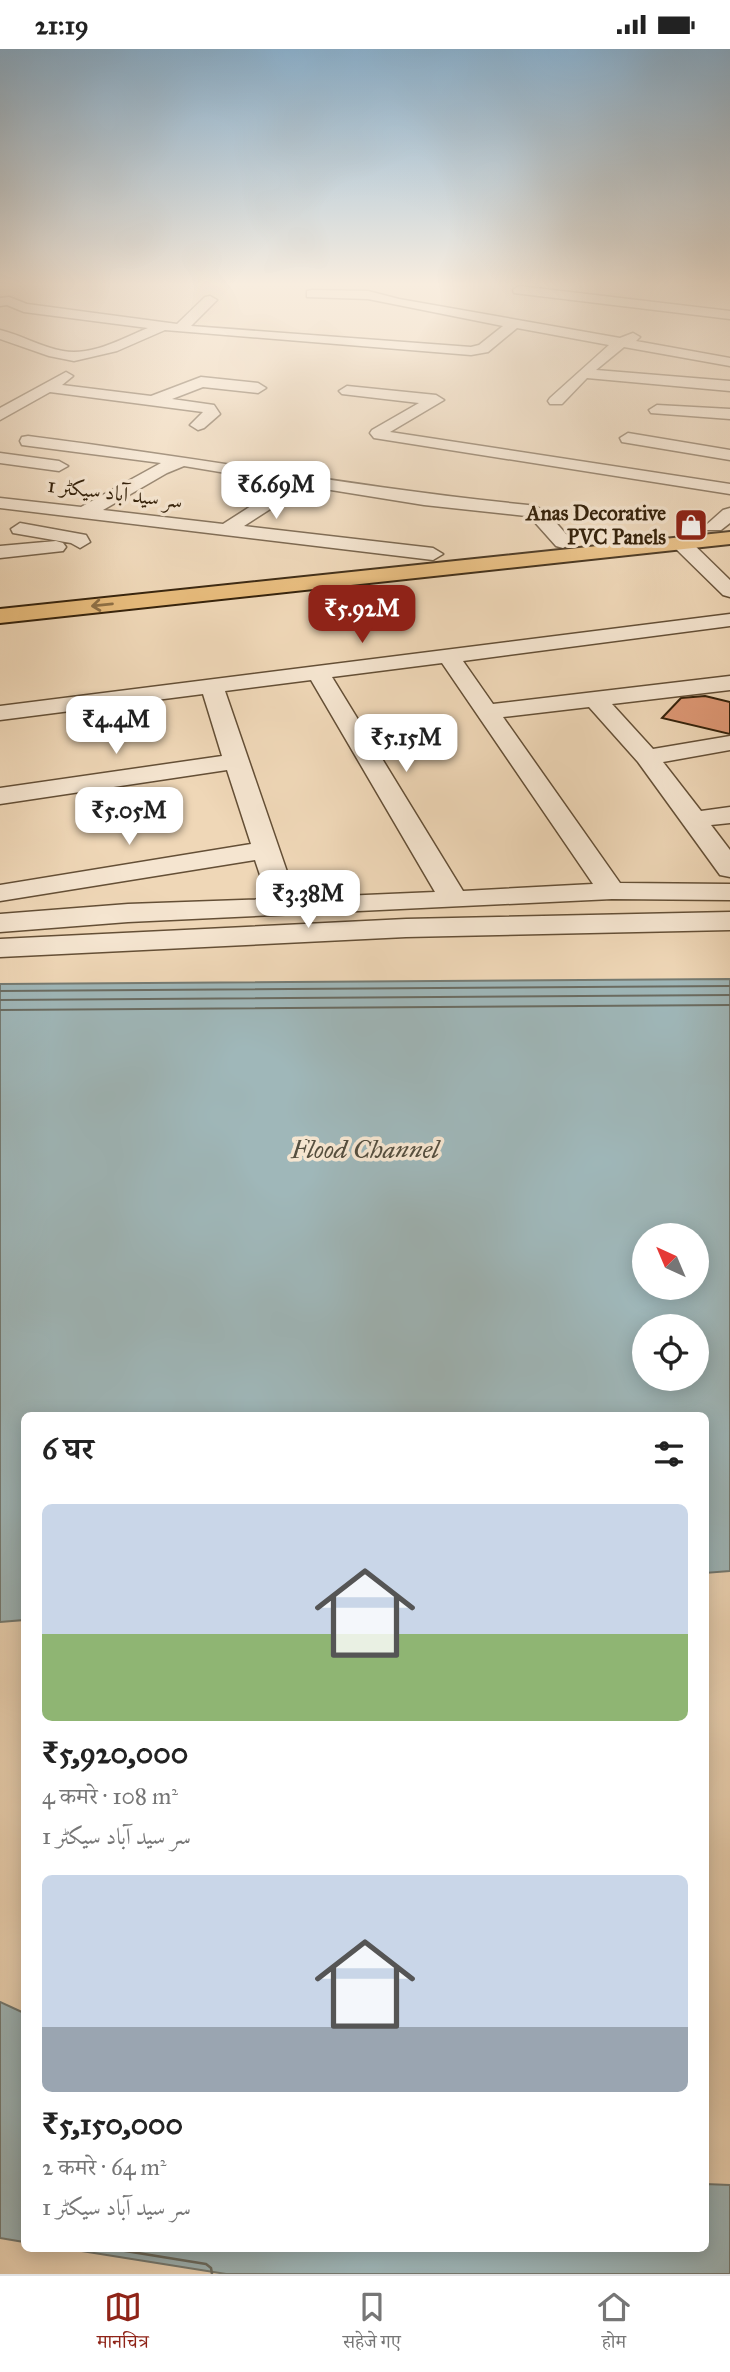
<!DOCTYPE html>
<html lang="hi">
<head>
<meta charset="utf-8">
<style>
	:root { --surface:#fff; --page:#f2f2f2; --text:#222; --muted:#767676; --line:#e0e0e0; --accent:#8f2418 }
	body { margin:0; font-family:"IM FELL Great Primer",Amiri,"Noto Serif Devanagari",serif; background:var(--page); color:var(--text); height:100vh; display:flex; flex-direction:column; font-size:26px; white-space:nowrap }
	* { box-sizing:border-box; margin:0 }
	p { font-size:23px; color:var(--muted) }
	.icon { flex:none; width:38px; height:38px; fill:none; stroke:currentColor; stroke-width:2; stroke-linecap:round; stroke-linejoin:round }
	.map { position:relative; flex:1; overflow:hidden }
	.drawer { position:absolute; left:21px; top:1363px; width:688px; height:840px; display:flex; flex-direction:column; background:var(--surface); border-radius:10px; box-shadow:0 4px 18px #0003 }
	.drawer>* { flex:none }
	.needle { width:46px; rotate:316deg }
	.buttons { position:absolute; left:632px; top:1174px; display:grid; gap:14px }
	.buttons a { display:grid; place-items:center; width:77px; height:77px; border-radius:50%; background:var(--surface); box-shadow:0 4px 18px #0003; font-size:35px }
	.price { position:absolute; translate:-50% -60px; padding:0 16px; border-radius:14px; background:#fff; color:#222; font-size:23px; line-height:46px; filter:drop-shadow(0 2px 4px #0008) }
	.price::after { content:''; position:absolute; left:50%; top:42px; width:21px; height:16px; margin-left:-10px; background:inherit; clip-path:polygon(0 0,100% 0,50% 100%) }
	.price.on { background:var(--accent); color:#fff }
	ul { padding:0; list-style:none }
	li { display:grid; align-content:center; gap:14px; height:371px; padding:0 21px }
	li span { display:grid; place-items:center; height:217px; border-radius:10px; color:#555 }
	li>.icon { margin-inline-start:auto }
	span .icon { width:126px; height:126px; fill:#fffc; stroke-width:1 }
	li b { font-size:30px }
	h2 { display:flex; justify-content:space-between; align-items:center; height:84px; padding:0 21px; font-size:30px }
	.status { display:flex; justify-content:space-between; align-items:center; height:49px; padding:0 35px; background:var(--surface); direction:ltr }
	.status svg { height:19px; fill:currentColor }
	.menu { display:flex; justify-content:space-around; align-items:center; height:98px; border-top:2px solid var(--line); background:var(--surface); font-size:19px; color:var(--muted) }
	.menu a { display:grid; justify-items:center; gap:4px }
	.menu .on { color:var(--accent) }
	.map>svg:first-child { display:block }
	.water { fill:#9fb7b9; stroke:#757b73; stroke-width:2; fill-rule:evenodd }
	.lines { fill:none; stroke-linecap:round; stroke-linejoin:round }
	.shore-far1 { stroke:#6a6c62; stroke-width:2 }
	.shore { stroke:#6a6c62; stroke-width:2.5 }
	.building { fill:#dd9774; stroke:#35220b; stroke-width:2 }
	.minor-casing { stroke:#644f36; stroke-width:3 }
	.highway-casing { stroke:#35220b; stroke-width:4 }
	.minor { fill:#f5e5d0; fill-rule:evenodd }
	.highway { fill:#e8bc7c; fill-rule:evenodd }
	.oneway { stroke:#8e6f44 }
	.labels { text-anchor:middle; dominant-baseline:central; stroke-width:7; stroke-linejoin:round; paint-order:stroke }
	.far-street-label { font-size:21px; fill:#35220b; stroke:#f5e5d0 }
	.far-poi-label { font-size:21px; font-weight:bold; fill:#35220b; stroke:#f5e5d0; text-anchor:end }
	.water-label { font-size:26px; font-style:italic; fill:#554f3f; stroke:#f5e5d0 }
</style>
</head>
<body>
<div class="status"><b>21:19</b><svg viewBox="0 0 49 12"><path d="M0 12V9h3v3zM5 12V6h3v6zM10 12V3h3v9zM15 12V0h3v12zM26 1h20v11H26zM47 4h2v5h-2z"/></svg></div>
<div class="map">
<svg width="730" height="2225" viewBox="0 0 730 2225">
	<rect width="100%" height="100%" fill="#efd7b7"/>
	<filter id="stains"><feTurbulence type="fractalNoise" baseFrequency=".00286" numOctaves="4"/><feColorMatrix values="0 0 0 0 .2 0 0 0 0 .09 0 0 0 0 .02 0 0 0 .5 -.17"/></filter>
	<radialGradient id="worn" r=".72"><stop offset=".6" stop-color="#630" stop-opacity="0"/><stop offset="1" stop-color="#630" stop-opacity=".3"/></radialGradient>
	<path class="water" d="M730,930V1522L705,1524V1367H24V1571L0,1573V935ZM644,1186H696V1239H644ZM644,1278H696V1330H644Z
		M0,1953L24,1964V2193L0,2189Z
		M705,2135L730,2136V2225H226L69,2200H705Z"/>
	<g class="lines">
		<path class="shore-far1" d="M0,942L730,937
			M0,951L730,946
			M0,961L730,956"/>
		<path class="shore" d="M113,2200L206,2215L211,2219L212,2225"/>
	</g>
	<path class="building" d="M705,647L730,653V685L662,669L681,649Z"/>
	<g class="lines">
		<defs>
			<path id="minor" d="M519,237L730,262V270L514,244L513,241Z
				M312,241L368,242L399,250L620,289L633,284L640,288L636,292L730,309V317L624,298L596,321L730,332V342L587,329L562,355H550L548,352L550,349L609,296L517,279L488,303L471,306L165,281L117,302L74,312L49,307L0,290V281C21,286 41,298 63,302C93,307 121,290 148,279L24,263L7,256L0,257V249L9,248L27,255L177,275L205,248L210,247L217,251L191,277L471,298L479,296L503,277L368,250L307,248V242Z
				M66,323L73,327L62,336L151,347L201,328L258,334L266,339L258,344L203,338L172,350L214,356L220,365L204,379L198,381L190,376L203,363L50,343L0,371V359Z
				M347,337L436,346L444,351L390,383L730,435V445L374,389L370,384L372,381L419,354L342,345L339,342Z
				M657,356L730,360V370L651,364L649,361Z
				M628,384L730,401V411L622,393L620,389Z
				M28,387C195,408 361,439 528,456L545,461L573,493L563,499L556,497L531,469L526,467L424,456L306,437L244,477L433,499L443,505L433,511L0,459V449L81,458L161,414L22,396L20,392L22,388ZM184,417L287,434L223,475L103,461L167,424Z
				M0,404L59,412L68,417L59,422L0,414Z
				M730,459V474L721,481H707L705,477L723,461Z
				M20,474L86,486L90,493L80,499L71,494L13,484L11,480Z
				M682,489L689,491L730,531V548L723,546L675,499L672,495L675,491Z
				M56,492L63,494L66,498L63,502L0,509V497Z
				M730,565V577L463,612L493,655L730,627V641L612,655L653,700L730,687V701L663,713L701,762L730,758V774L711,776L730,801V828L720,826L638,713L589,658L503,668L620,834L730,835V851L612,850L128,873L0,883V865L128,855L268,850L255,811L0,852V836L251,795L227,721L0,755V739L222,707L203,645L0,671V657ZM442,614L593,835L463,842L332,628ZM311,631L435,843L296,849L225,642Z
				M730,863V881L406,888L0,908V890L406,870Z"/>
			<path id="highway" d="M730,483V495L0,574V560Z"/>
		</defs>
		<use href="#minor" class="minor-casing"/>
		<use href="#highway" class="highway-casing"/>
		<use href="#minor" class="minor"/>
		<use href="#highway" class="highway"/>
	</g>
	<defs><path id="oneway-shaft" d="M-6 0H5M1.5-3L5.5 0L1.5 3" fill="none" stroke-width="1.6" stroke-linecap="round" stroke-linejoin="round" transform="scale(1.75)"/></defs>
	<use class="oneway" href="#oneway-shaft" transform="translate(102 556) rotate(174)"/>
	<linearGradient id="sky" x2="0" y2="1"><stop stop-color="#8bb5d5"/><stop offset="0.43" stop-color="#f8eddf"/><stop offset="1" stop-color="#f8eddf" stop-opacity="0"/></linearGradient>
	<rect width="730" height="547" fill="url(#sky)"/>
	<defs>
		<symbol id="shop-square" viewBox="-11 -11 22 22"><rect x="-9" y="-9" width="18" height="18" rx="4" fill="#8f2418" stroke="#f5e5d0"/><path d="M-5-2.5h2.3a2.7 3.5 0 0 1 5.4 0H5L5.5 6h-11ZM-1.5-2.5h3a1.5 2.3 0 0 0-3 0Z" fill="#fff"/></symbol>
	</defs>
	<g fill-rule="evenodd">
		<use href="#shop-square" x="672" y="457" width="38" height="38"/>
	</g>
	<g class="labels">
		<g class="far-street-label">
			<text transform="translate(115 444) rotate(7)">سر سید آباد سیکٹر 1</text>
		</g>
		<g class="far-poi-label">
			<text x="666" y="464">Anas Decorative<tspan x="666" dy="24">PVC Panels</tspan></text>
		</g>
		<g class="water-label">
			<text x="365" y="1100">Flood Channel</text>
		</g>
	</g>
	<rect width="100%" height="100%" filter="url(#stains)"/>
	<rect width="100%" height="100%" fill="url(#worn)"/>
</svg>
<div class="buttons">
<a><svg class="needle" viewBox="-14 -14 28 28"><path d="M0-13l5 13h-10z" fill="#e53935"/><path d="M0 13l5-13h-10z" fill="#767676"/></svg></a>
<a><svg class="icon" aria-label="locate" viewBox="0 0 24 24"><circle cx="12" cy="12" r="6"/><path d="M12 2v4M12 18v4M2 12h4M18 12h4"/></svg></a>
</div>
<b class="price" style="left:276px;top:472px">₹6.69M</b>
<b class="price on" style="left:362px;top:596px">₹5.92M</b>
<b class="price" style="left:116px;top:707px">₹4.4M</b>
<b class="price" style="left:406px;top:725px">₹5.15M</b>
<b class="price" style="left:129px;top:798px">₹5.05M</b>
<b class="price" style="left:308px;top:881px">₹3.38M</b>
<section class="drawer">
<h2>6 घर<svg class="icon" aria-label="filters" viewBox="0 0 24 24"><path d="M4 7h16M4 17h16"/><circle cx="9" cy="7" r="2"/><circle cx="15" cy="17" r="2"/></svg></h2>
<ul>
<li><span style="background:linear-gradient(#c9d6e8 60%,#8fb573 0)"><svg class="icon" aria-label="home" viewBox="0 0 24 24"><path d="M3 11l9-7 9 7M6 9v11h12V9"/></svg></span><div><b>₹5,920,000</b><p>4 कमरे · 108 m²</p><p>سر سید آباد سیکٹر 1</p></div></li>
<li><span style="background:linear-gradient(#c9d6e8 70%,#9aa5b1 0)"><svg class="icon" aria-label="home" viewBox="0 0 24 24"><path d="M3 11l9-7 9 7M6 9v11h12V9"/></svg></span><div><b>₹5,150,000</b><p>2 कमरे · 64 m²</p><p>سر سید آباد سیکٹر 1</p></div></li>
</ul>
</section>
</div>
<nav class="menu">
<a class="on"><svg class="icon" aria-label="map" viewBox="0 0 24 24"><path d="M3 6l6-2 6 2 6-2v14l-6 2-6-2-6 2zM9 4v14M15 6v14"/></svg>मानचित्र</a>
<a><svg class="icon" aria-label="saved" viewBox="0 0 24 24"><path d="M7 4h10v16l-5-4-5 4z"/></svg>सहेजे गए</a>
<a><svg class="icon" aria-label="home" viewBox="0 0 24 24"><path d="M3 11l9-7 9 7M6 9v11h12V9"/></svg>होम</a>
</nav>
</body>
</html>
